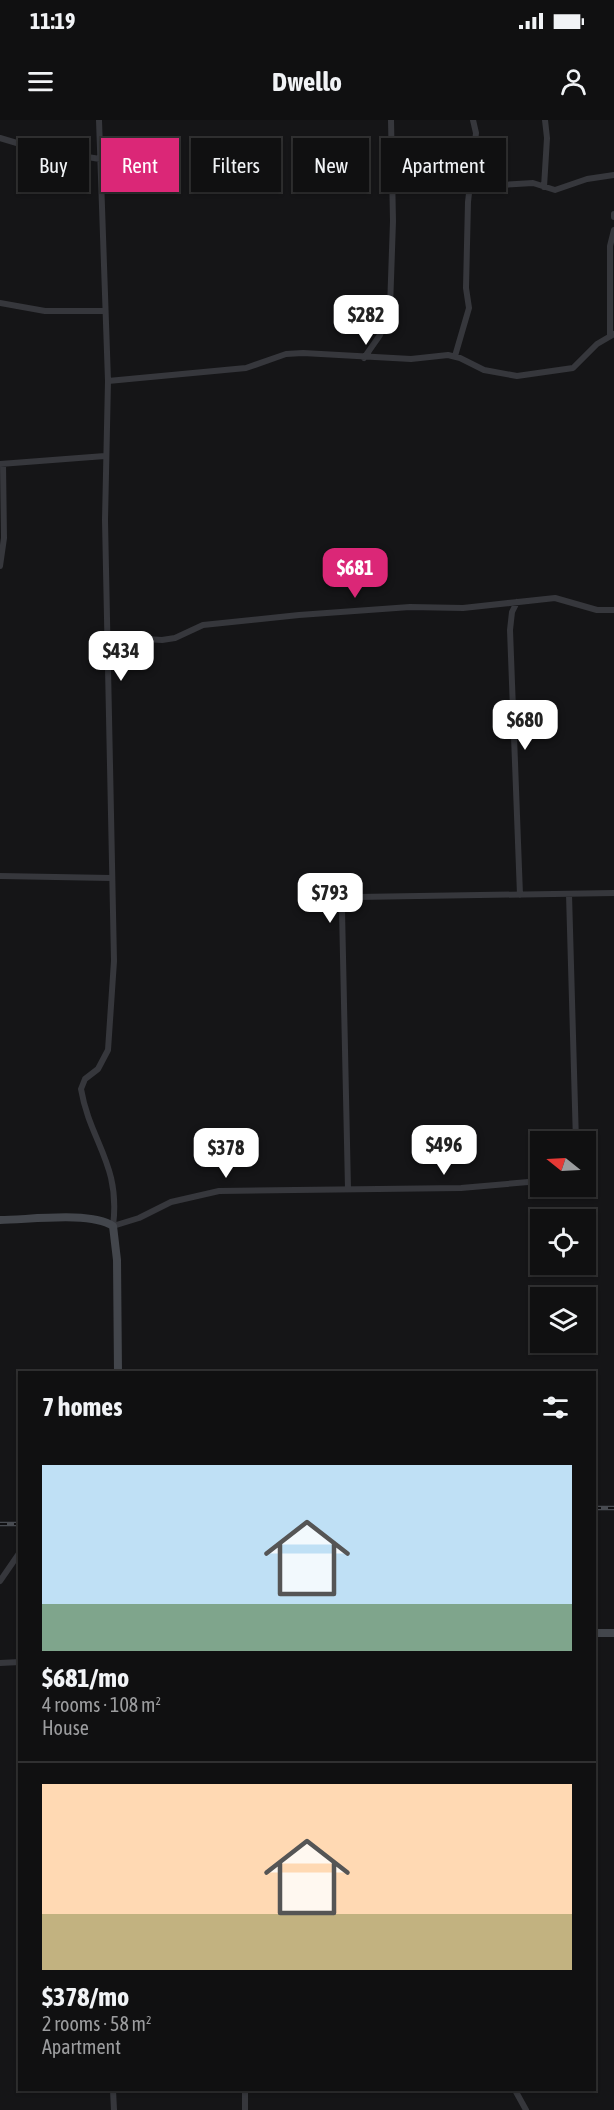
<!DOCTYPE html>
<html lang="en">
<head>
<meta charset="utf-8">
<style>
	:root { --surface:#101011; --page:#1e1e1f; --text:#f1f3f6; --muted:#9c9d9f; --line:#303031; --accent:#db2777 }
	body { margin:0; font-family:"Asap Condensed",sans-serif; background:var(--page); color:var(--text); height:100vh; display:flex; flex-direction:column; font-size:22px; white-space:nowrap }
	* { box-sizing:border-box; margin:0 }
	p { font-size:20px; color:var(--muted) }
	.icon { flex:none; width:33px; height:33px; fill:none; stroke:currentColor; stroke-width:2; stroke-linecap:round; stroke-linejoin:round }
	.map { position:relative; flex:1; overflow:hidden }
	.panel { position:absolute; left:18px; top:1251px; width:578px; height:720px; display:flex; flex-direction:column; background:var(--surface); border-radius:0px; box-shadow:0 2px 4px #0004,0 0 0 2px var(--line) }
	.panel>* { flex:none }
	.hud { position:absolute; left:18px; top:18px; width:579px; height:54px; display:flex; gap:12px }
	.needle { width:39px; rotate:288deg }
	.tools { position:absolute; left:530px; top:1011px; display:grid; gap:12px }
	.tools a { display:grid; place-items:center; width:66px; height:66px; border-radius:0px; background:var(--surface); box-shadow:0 2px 4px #0004,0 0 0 2px var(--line); font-size:30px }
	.price { position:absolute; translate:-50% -51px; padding:0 14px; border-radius:12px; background:#fff; color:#222; font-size:20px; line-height:39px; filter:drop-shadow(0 2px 3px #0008) }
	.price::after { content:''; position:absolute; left:50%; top:36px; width:18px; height:14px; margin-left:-9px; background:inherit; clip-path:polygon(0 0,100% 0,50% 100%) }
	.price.current { background:var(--accent); color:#fff }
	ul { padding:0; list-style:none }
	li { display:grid; align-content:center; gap:12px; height:318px; padding:0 24px }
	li+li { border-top:2px solid var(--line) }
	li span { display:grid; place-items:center; height:186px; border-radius:0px; color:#555 }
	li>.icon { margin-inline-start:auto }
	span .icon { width:108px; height:108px; fill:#fffc; stroke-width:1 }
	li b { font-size:26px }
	h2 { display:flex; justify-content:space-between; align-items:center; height:72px; padding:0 24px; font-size:26px }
	.chip { padding:0 21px; border-radius:0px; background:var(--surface); box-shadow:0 2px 4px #0004,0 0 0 2px var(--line); font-size:21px; line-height:54px }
	.chip.current { background:var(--accent); color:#fff }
	.status { display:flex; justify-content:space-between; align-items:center; height:42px; padding:0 30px; background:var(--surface); direction:ltr }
	.status svg { height:16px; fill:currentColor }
	header { display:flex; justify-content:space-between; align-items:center; height:78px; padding:0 24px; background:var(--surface); font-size:27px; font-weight:700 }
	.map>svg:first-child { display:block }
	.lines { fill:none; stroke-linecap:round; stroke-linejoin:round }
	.street { stroke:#36373c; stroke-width:6 }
	.secondary { stroke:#43464c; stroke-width:8 }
	.rail-casing { stroke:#484b51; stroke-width:4.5 }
	.rail { stroke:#101012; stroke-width:2; stroke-dasharray:7; stroke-linecap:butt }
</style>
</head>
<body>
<div class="status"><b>11:19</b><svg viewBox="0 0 49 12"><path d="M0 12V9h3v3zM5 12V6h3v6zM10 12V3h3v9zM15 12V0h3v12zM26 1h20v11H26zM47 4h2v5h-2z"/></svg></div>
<header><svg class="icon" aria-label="menu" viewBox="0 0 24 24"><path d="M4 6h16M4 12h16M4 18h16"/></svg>Dwello<svg class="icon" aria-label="person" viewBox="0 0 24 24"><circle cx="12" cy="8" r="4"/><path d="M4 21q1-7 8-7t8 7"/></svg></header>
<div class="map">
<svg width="614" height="1990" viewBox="0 0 614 1990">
	<rect width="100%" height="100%" fill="#151517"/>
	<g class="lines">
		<path class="street" d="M99,0L108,261L105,400L114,841L108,930L98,949L85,959L81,969C90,1022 121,1044 113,1106L139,1098L171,1082L219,1071L461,1068L540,1061
			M0,18L37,29L100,39
			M469,67L533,63L555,70L587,59L614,55
			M544,67L547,18L545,0
			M614,94V97
			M0,183L45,191H105
			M610,215V126L614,110
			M455,236L469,188L466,168L468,82L476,13L473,0
			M364,238L380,215L390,188L393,101L391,0
			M108,261L246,248L286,234L303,233L411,239L448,235L460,238L484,250L517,256L573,248L597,224L614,214
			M0,344L105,336
			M0,446L4,418L3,344
			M517,482L512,492L510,510L520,775
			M108,528L128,518L162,520L175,518L203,505L299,495L410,487L463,488L555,478L597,490H614
			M0,756L111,758
			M569,774L576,1022
			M348,1069L342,790L350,780L357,777L614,773
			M0,1461L20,1432
			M0,1543L20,1542
			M113,1970L114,1990
			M515,1970L526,1990
			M245,1990V1970"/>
		<path class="secondary" d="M0,1100C28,1100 90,1091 113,1106L117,1140L118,1252
			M594,1513H614"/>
		<defs>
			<path id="rail" d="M594,1388H614
				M0,1404H20"/>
		</defs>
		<use href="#rail" class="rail-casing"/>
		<use href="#rail" class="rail"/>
	</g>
</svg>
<div class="tools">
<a><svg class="needle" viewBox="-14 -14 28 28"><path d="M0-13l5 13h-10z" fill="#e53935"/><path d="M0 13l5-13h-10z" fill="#9c9d9f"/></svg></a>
<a><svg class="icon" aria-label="locate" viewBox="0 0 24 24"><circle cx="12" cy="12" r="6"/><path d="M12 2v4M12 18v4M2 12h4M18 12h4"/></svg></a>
<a><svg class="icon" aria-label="layers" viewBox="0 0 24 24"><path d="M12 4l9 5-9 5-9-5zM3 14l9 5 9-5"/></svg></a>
</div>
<b class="price" style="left:366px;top:226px">$282</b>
<b class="price current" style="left:355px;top:479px">$681</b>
<b class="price" style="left:121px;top:562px">$434</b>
<b class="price" style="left:525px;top:631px">$680</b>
<b class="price" style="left:330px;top:804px">$793</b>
<b class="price" style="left:444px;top:1056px">$496</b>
<b class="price" style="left:226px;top:1059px">$378</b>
<div class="hud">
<a class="chip">Buy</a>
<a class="chip current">Rent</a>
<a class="chip">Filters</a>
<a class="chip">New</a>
<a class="chip">Apartment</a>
</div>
<section class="panel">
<h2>7 homes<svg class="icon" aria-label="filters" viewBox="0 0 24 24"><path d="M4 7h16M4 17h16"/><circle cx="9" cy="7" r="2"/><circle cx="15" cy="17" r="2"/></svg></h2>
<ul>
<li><span style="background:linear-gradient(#bfe0f5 75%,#7fa58c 0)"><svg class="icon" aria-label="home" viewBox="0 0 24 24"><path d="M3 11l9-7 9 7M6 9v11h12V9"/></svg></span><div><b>$681/mo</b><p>4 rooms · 108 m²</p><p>House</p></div></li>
<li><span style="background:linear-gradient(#ffd9b3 70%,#c2b280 0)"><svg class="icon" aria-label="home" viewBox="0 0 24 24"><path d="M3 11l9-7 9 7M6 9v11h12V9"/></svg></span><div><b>$378/mo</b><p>2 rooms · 58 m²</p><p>Apartment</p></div></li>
</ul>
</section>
</div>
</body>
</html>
